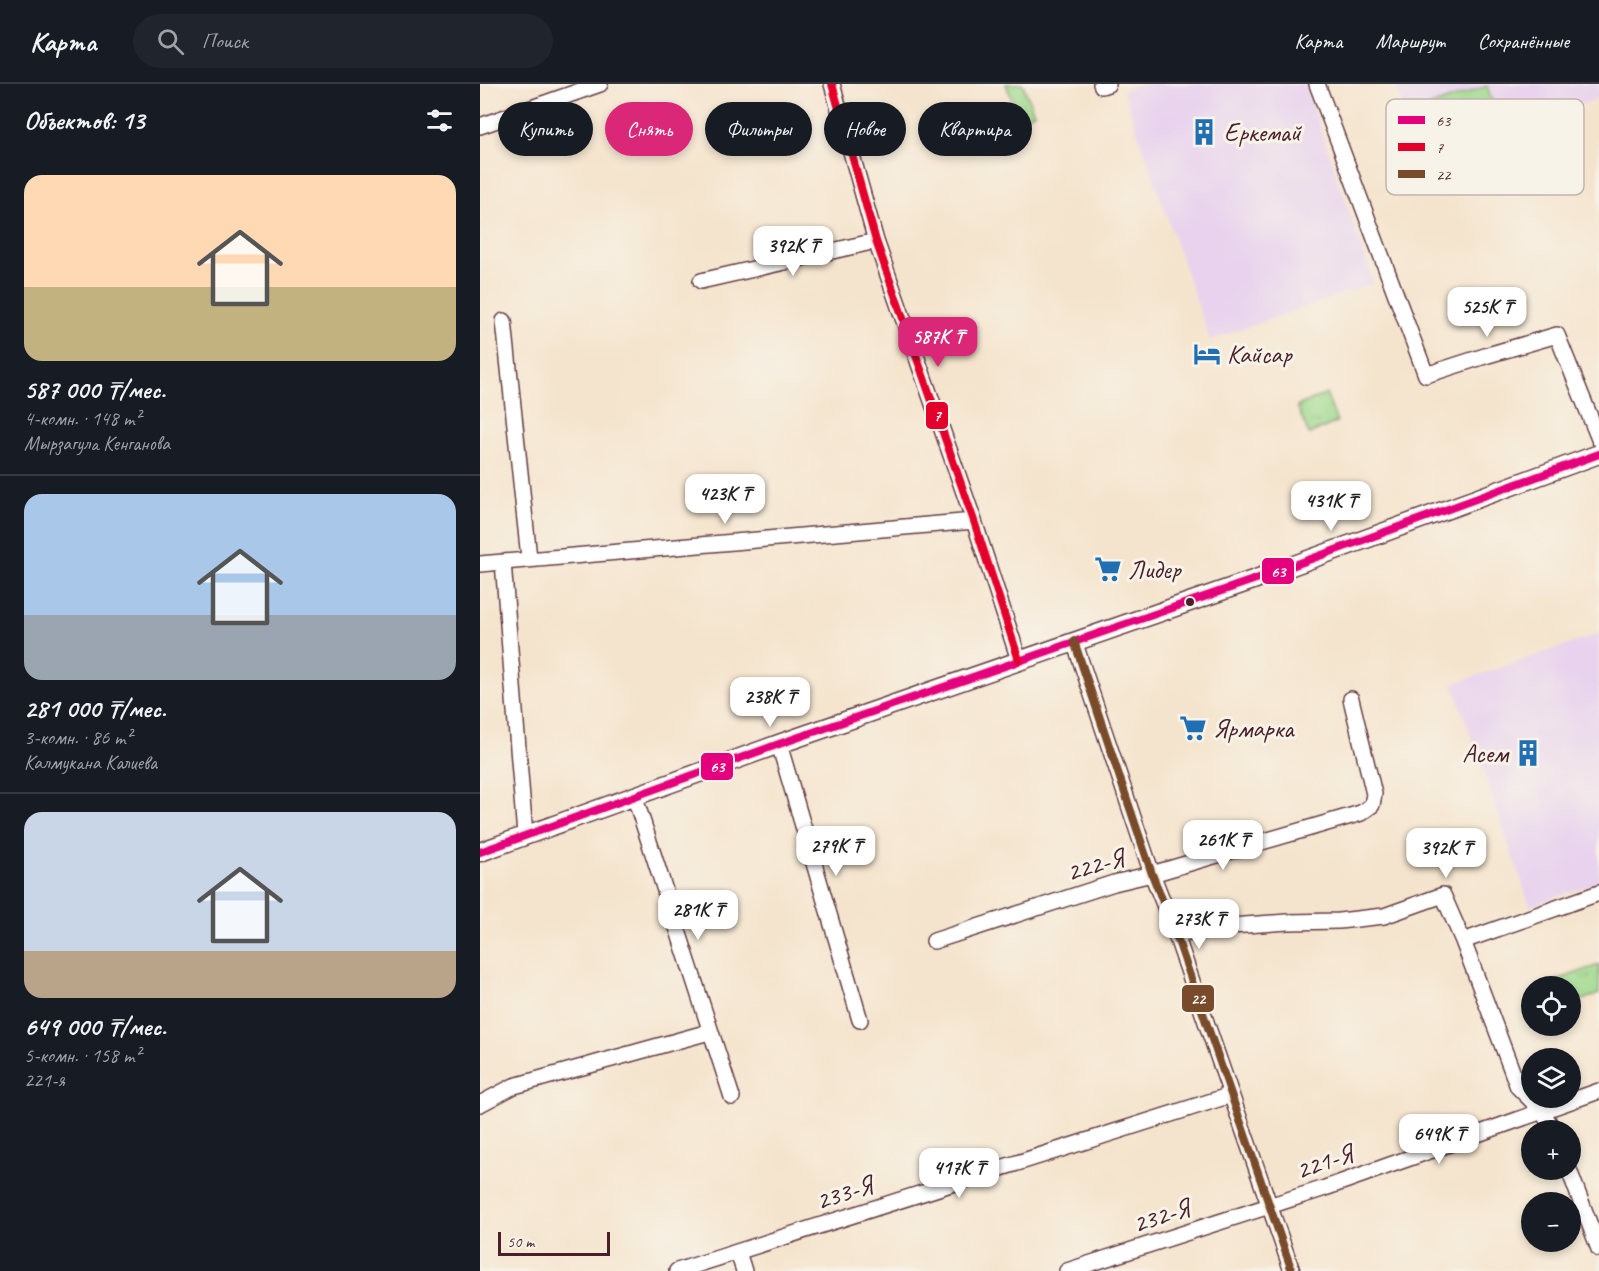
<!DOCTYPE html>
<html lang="ru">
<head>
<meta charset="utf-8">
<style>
	:root { --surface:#171b24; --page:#20242c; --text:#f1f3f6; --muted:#9ea1a6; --line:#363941; --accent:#db2777 }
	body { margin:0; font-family:Caveat,sans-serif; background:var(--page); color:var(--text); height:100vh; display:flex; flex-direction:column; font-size:22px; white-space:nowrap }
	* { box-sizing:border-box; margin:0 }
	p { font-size:20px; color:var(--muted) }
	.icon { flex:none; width:33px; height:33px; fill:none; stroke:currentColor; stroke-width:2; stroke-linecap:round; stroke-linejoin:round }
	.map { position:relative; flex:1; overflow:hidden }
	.sheet { display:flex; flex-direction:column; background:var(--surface); width:480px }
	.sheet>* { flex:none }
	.banner { position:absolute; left:18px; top:18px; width:570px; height:54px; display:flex; gap:12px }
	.tools { position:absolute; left:1041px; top:892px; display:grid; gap:12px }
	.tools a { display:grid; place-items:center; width:60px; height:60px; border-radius:50%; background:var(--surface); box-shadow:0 3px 9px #0003; font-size:30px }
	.scale { position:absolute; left:18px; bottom:15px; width:112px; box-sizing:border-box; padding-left:6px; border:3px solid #4a1f2b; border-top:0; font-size:16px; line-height:21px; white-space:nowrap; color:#4a1f2b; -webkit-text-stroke:4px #f7f3e8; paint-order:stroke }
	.price { position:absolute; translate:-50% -51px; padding:0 14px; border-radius:12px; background:#fff; color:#222; font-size:20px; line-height:39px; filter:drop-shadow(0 2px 3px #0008) }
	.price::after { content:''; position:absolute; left:50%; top:36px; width:18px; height:14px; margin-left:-9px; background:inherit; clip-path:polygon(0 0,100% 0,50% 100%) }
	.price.selected { background:var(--accent); color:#fff }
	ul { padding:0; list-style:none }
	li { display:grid; align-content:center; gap:12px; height:318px; padding:0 24px }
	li+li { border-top:2px solid var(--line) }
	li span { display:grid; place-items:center; height:186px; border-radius:18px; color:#555 }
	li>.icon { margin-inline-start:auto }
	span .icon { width:108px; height:108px; fill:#fffc; stroke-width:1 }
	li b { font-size:26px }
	h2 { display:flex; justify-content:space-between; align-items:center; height:72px; padding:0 24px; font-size:26px }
	.tag { padding:0 21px; border-radius:27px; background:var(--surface); box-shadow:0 3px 9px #0003; font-size:21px; line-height:54px }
	.tag.selected { background:var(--accent); color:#fff }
	header { display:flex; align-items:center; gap:36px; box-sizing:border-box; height:84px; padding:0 30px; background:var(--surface); border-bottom:2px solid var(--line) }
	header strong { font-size:28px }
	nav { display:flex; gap:33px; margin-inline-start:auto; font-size:21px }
	.search { width:420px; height:54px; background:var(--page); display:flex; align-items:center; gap:15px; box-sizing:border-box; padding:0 21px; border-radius:33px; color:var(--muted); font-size:22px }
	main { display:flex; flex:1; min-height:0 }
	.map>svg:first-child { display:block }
	.built { fill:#e8d2ee }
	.park { fill:url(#park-tufts); stroke:#747c5c; stroke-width:1.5 }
	.garden { fill:#9ed98c; stroke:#747c5c; stroke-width:1.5 }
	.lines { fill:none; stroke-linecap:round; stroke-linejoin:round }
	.minor-casing { stroke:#643d43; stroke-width:18 }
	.tertiary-casing { stroke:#643d43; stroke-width:21 }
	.minor { stroke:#fff; stroke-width:15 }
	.tertiary { stroke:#fff; stroke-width:18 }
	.bus-1-casing { stroke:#f7f3e8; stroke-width:12 }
	.bus-2-casing { stroke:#f7f3e8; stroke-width:12 }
	.bus-3-casing { stroke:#f7f3e8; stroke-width:12 }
	.bus-1 { stroke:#e5007d; stroke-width:8 }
	.bus-2 { stroke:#e4002b; stroke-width:8 }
	.bus-3 { stroke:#7a4b2a; stroke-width:8 }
	.bus-dot { fill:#4a1f2b; stroke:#f7f3e8; stroke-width:2 }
	.labels { text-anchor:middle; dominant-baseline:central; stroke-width:6; stroke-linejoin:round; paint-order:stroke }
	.poi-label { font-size:26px; fill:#4a1f2b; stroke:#f7f3e8; text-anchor:start }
	.street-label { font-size:26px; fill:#4a1f2b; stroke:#f7f3e8 }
	.key { fill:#f7f3e8; stroke:#c3b3af; stroke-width:1.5 }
	.key-label { font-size:16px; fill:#4a1f2b }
	.line-badge { stroke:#f7f3e8; stroke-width:2 }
	.badge-label { font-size:16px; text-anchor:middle; font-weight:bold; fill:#fff }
</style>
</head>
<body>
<header>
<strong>Карта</strong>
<div class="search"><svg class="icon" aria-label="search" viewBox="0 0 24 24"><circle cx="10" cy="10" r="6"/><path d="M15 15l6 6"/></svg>Поиск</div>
<nav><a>Карта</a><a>Маршрут</a><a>Сохранённые</a></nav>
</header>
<main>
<section class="sheet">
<h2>Объектов: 13<svg class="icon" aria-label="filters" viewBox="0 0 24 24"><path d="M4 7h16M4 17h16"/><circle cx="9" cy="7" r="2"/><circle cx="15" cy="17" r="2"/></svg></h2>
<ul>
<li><span style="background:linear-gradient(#ffd9b3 60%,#c2b280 0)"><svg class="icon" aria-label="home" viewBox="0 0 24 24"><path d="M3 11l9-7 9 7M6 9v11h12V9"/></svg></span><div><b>587 000 ₸/мес.</b><p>4-комн. · 148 m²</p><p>Мырзагула Кенганова</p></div></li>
<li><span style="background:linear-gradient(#a9c7e8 65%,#9aa5b1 0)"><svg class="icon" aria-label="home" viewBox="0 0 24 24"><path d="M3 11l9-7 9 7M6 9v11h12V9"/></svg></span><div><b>281 000 ₸/мес.</b><p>3-комн. · 86 m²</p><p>Калмукана Калиева</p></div></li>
<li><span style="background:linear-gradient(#c9d6e8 75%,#b9a48a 0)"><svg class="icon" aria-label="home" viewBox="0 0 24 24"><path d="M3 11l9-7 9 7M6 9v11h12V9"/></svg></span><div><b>649 000 ₸/мес.</b><p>5-комн. · 158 m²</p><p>221-я</p></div></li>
</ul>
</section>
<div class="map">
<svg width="1119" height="1187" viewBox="0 0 1119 1187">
	<defs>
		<pattern id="park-tufts" width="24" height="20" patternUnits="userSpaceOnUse" patternTransform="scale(1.5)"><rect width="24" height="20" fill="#9ed98c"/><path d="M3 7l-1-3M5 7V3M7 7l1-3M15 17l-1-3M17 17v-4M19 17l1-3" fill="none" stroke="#8aba79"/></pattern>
	</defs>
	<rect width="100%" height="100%" fill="#f7f3e8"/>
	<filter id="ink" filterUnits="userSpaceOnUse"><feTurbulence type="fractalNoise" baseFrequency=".0167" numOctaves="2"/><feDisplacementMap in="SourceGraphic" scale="12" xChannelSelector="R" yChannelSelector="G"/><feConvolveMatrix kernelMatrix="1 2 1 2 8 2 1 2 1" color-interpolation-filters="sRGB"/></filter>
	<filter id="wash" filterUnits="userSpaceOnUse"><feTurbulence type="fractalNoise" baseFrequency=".008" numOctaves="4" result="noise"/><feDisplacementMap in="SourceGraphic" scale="24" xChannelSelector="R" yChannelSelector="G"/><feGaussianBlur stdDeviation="1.35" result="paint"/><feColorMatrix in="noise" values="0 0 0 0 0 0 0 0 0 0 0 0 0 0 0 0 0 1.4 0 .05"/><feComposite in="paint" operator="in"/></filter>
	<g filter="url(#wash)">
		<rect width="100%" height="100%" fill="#f5e4cd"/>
		<path class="built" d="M660,0H825L894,199L730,256L643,6Z
			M915,0H1119V14L942,77Z
			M1119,550V798L1050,822L973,600Z"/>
		<path class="park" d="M526,0H543L554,29L539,35Z
			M846,310L857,338L829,350L817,322Z
			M1119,881V910L1091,920L1090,903H1073L1071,898Z"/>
		<path class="garden" d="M1007,2L1018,35L959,55L948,23Z"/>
	</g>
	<g filter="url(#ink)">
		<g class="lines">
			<defs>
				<path id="minor" d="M352,0L396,157L494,437L539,576
					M621,0L622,2L628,0
					M837,0L946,291L1008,271L1077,251L1119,355
					M0,42L120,0
					M221,197L396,157
					M24,237L49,474
					M23,478L45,751
					M0,480L494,437
					M594,557L672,790L696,851L812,1187
					M299,660L380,936
					M154,711L252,1013
					M696,851L751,842L808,838L859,837L904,832L963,811L983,857L1038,1003L1062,1027L1074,1047
					M454,857L634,799L672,790L881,729L892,721L894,710L871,615
					M983,857L1119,809
					M0,1020L34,1002L229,948
					M1089,1086L1119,1165
					M258,1168L264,1187
					M197,1187L751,1011
					M587,1187L845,1104L1119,1007"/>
				<path id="tertiary" d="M0,768L299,660L776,495L1119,370"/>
			</defs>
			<use href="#minor" class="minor-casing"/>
			<use href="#tertiary" class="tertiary-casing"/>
			<use href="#minor" class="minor"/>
			<use href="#tertiary" class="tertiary"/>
			<defs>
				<path id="bus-1" d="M0,768L299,660L776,495L1119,370"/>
				<path id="bus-2" d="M352,0L396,157L494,437L539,576"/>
				<path id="bus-3" d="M594,557L672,790L696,851L812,1187"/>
			</defs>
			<use href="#bus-1" class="bus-1-casing"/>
			<use href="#bus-2" class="bus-2-casing"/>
			<use href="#bus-3" class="bus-3-casing"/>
			<use href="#bus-1" class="bus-1"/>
			<use href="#bus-2" class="bus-2"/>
			<use href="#bus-3" class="bus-3"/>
		</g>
	</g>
	<defs>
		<symbol id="building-bare" viewBox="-9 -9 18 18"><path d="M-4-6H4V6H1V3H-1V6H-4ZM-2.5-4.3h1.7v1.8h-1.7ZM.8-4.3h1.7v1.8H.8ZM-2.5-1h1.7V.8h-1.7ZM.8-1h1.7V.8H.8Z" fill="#1f6fb2" stroke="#f7f3e8" stroke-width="2.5" paint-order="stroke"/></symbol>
		<symbol id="hotel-bare" viewBox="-9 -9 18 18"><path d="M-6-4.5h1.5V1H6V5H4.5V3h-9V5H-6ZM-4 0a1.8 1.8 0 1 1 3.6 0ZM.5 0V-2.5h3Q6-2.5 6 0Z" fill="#1f6fb2" stroke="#f7f3e8" stroke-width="2.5" paint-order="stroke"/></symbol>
		<symbol id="supermarket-bare" viewBox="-9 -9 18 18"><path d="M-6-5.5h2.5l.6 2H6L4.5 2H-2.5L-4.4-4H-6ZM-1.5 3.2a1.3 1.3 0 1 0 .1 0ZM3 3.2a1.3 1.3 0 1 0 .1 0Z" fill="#1f6fb2" stroke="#f7f3e8" stroke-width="2.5" paint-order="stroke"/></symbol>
	</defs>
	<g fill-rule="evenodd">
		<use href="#building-bare" x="705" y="29" width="38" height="38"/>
		<use href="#hotel-bare" x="708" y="251" width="38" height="38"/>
		<use href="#supermarket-bare" x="609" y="466" width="38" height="38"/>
		<use href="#supermarket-bare" x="694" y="625" width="38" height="38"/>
		<use href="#building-bare" x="1029" y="650" width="38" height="38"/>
	</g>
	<circle class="bus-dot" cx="710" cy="518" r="5"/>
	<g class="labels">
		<g class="poi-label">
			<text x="744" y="48">Еркемай</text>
			<text x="747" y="270">Кайсар</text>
			<text x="648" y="485">Лидер</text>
			<text x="733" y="644">Ярмарка</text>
			<text x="1028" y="669" text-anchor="end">Асем</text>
		</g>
		<g class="street-label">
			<text transform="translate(615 781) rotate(-16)">222-Я</text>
			<text transform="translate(844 1078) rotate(-19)">221-Я</text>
			<text transform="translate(364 1109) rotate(-18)">233-Я</text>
			<text transform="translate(681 1132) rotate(-18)">232-Я</text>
		</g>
	</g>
	<rect x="906" y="15" width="198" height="96" rx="9" class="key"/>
	<rect x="918" y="32" width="27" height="8" fill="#e5007d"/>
	<rect x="918" y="59" width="27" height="8" fill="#e4002b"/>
	<rect x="918" y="86" width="27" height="8" fill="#7a4b2a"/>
	<g class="key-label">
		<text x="956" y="42">63</text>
		<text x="956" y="69">7</text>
		<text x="956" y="96">22</text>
	</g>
	<g class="line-badge">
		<rect x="445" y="317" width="24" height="29" rx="6" fill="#e4002b"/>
		<rect x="781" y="473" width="34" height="28" rx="6" fill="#e5007d"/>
		<rect x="220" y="668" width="34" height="29" rx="6" fill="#e5007d"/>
		<rect x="701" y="900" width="34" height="29" rx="6" fill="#7a4b2a"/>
	</g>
	<g class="badge-label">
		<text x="457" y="337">7</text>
		<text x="798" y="493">63</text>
		<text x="237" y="688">63</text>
		<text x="718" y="920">22</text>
	</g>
</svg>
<div class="tools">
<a><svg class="icon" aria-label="locate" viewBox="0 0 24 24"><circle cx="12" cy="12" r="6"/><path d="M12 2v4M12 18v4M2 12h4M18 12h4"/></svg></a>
<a><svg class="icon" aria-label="layers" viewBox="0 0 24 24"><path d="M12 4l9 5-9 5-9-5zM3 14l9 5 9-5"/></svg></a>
<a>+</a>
<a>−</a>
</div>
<div class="scale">50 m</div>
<b class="price" style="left:313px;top:193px">392K ₸</b>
<b class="price" style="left:1007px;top:254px">525K ₸</b>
<b class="price selected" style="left:458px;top:284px">587K ₸</b>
<b class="price" style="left:245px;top:441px">423K ₸</b>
<b class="price" style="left:851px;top:448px">431K ₸</b>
<b class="price" style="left:290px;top:644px">238K ₸</b>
<b class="price" style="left:743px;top:787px">261K ₸</b>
<b class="price" style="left:356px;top:793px">279K ₸</b>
<b class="price" style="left:966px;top:795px">392K ₸</b>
<b class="price" style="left:218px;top:857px">281K ₸</b>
<b class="price" style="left:719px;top:866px">273K ₸</b>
<b class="price" style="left:959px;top:1081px">649K ₸</b>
<b class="price" style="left:479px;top:1115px">417K ₸</b>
<div class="banner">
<a class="tag">Купить</a>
<a class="tag selected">Снять</a>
<a class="tag">Фильтры</a>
<a class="tag">Новое</a>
<a class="tag">Квартира</a>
</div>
</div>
</main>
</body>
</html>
